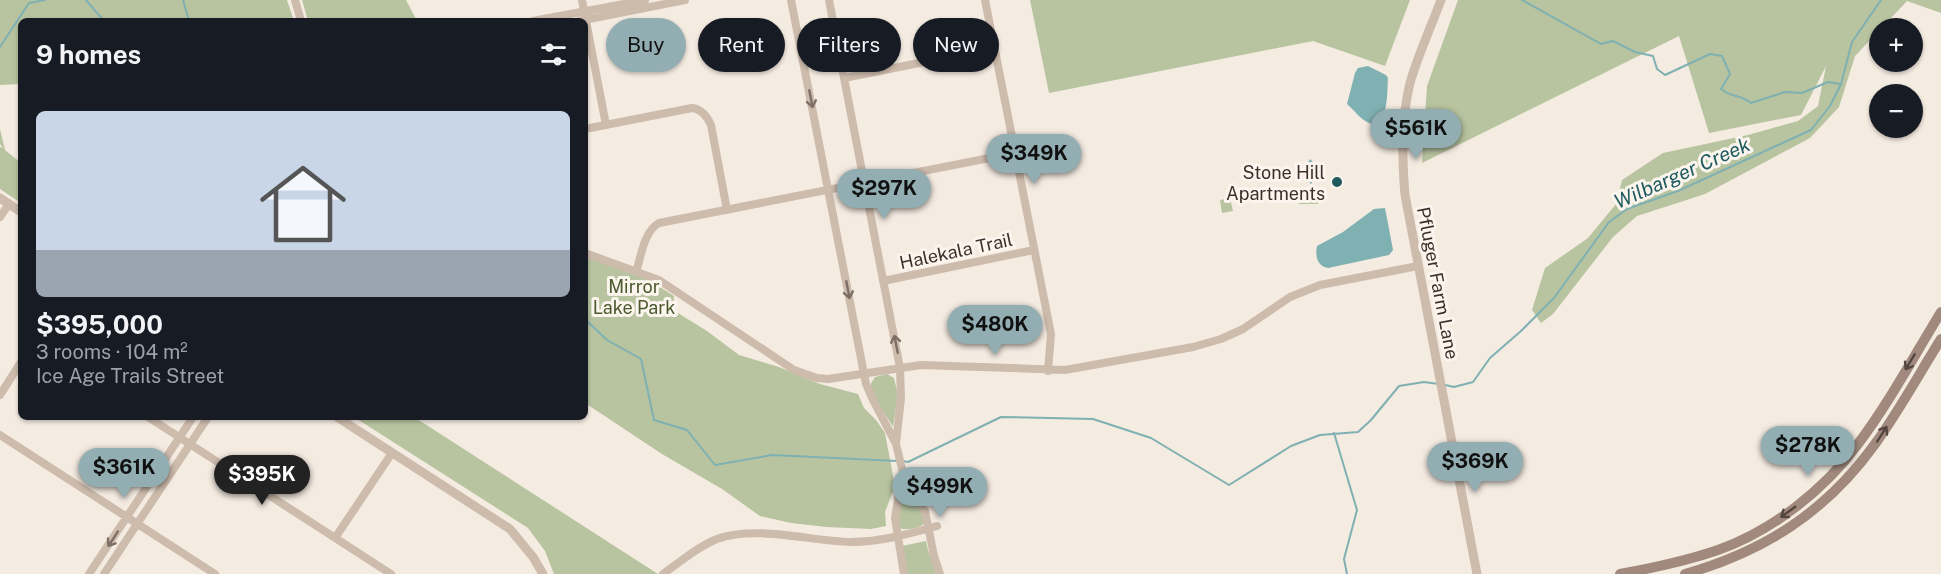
<!DOCTYPE html>
<html lang="en">
<head>
<meta charset="utf-8">
<style>
	:root { --surface:#171b24; --page:#242831; --text:#f1f3f6; --muted:#9ea1a6; --line:#363941; --accent:#92aeb2 }
	body { margin:0; font-family:"Public Sans",sans-serif; background:var(--page); color:var(--text); height:100vh; display:flex; flex-direction:column; font-size:22px; white-space:nowrap }
	* { box-sizing:border-box; margin:0 }
	p { font-size:20px; color:var(--muted) }
	.icon { flex:none; width:33px; height:33px; fill:none; stroke:currentColor; stroke-width:2; stroke-linecap:round; stroke-linejoin:round }
	.map { position:relative; flex:1; overflow:hidden }
	.details { position:absolute; left:18px; top:18px; width:570px; height:402px; display:flex; flex-direction:column; background:var(--surface); border-radius:9px; box-shadow:0 2px 4px #0004 }
	.details>* { flex:none }
	.hud { position:absolute; left:606px; top:18px; width:570px; height:54px; display:flex; gap:12px }
	.controls { position:absolute; left:1869px; top:18px; display:grid; gap:12px }
	.controls a { display:grid; place-items:center; width:54px; height:54px; border-radius:50%; background:var(--surface); box-shadow:0 2px 4px #0004; font-size:30px }
	.price { position:absolute; translate:-50% -51px; padding:0 14px; border-radius:21px; background:var(--accent); color:#111; font-size:20px; line-height:39px; filter:drop-shadow(0 2px 3px #0008) }
	.price::after { content:''; position:absolute; left:50%; top:36px; width:18px; height:14px; margin-left:-9px; background:inherit; clip-path:polygon(0 0,100% 0,50% 100%) }
	.price.on { background:#222; color:#fff }
	ul { padding:0; list-style:none }
	li { display:grid; align-content:center; gap:12px; height:318px; padding:0 18px }
	li+li { border-top:2px solid var(--line) }
	li span { display:grid; place-items:center; height:186px; border-radius:9px; color:#555 }
	li>.icon { margin-inline-start:auto }
	span .icon { width:108px; height:108px; fill:#fffc; stroke-width:1 }
	li b { font-size:26px }
	h2 { display:flex; justify-content:space-between; align-items:center; height:72px; padding:0 18px; font-size:26px }
	.chip { padding:0 21px; border-radius:27px; background:var(--surface); box-shadow:0 2px 4px #0004; font-size:21px; line-height:54px }
	.chip.on { background:var(--accent); color:#111 }
	.map>svg:first-child { display:block }
	.green { fill:#b8c4a0 }
	.water { fill:#7fb0b2 }
	.lines { fill:none; stroke-linecap:round; stroke-linejoin:round }
	.stream { stroke:#7fb0b2; stroke-width:2 }
	.minor { stroke:#cdbbac; stroke-width:8 }
	.tertiary { stroke:#cdbbac; stroke-width:9 }
	.secondary { stroke:#a18a7d; stroke-width:10 }
	.oneway { stroke:#7d6f65 }
	.oneway2 { stroke:#544640 }
	.poi-dot { fill:#1f5a5e; stroke:#fbf5ee; stroke-width:2 }
	.labels { text-anchor:middle; dominant-baseline:central; stroke-width:6; stroke-linejoin:round; paint-order:stroke }
	.poi-label { font-size:18px; fill:#3b302b; stroke:#fbf5ee; text-anchor:end }
	.street-label { font-size:18px; fill:#3b302b; stroke:#fbf5ee }
	.park-label { font-size:18px; fill:#4a5a2e; stroke:#fbf5ee }
	.water-label { font-size:20px; font-style:italic; fill:#1f5a5e; stroke:#fbf5ee }
</style>
</head>
<body>
<div class="map">
<svg width="1941" height="574" viewBox="0 0 1941 574">
	<rect width="100%" height="100%" fill="#f4ebe1"/>
	<path class="green" d="M0,0H287L294,21H21V84L0,85Z
		M302,0H406L417,21H308Z
		M1030,0H1410L1385,66L1313,41L1049,93Z
		M1458,0H1941V13L1907,1L1855,56L1839,107L1810,138L1705,194L1637,216L1613,237L1553,314L1541,323L1532,310L1545,268L1588,238L1616,204L1622,180L1663,153L1748,135L1798,121L1818,106L1826,66L1801,115L1709,133L1679,36L1422,163L1427,86Z
		M0,129L5,150L21,163V203L0,189V147L3,148L0,144Z
		M1298,194H1318V204H1299Z
		M1230,198L1233,211L1222,213L1220,200Z
		M585,257L646,278L674,296L673,310L707,331L739,355L779,367L820,384L858,394L864,408L876,420L885,433L895,486L885,512L886,526L871,529L827,527L791,523L760,516L722,489L662,454L585,403Z
		M887,374L894,378L898,395L893,427L878,403L870,385L875,377Z
		M354,417H414L658,574H554L545,551L528,528Z
		M905,490L920,507L924,524C919,528 906,531 900,528L898,515Z
		M926,541C928,553 933,562 936,574H908L902,546Z"/>
	<path class="water" d="M1368,66L1386,75L1388,78C1387,89 1389,132 1369,123C1361,120 1354,110 1347,104L1355,73L1358,68Z
		M1310,159L1316,166L1313,172L1317,175L1311,184L1302,174Z
		M1385,208L1393,250L1389,255L1328,268C1317,266 1315,256 1317,246L1343,232L1374,209Z"/>
	<g class="lines">
		<path class="stream" d="M86,0L104,21
			M183,0L189,21
			M1522,0L1601,44L1613,41L1635,52L1653,56L1657,69L1665,75L1710,54L1722,56L1730,74L1721,89C1732,98 1740,94 1751,103L1785,92L1802,93L1828,82L1840,84
			M0,47L29,3L45,0
			M585,319L607,340L641,359L654,420L687,430L715,465L772,455L897,461
			M1445,385L1454,387L1473,382L1490,358L1521,331L1554,298L1609,222L1627,209L1678,191L1811,130L1830,106L1841,84L1852,42L1881,0
			M1334,433L1357,510L1344,559L1347,574
			M903,461L908,462L1001,417L1093,419L1151,438L1229,485L1291,446L1320,435L1358,432L1371,420L1399,386L1424,382L1439,384"/>
		<path class="minor" d="M295,0L301,21
			M582,0L606,125
			M791,0L866,384L872,398L896,444L905,481L925,511L934,556L940,574
			M829,0L900,368L901,398L896,443
			M985,0L1051,334L1048,371
			M533,21L645,0
			M579,21L685,0
			M844,78L994,48
			M585,129L692,108C702,109 707,116 711,125L727,210
			M0,217L9,204
			M585,253L659,280L794,370L817,378L828,379L921,365L1065,370L1193,347L1221,339L1243,329L1290,297L1320,285L1418,266
			M636,272C641,257 644,231 659,223L1015,153
			M883,281L1034,250
			M0,395L21,362
			M148,417L391,574
			M0,435L215,574
			M902,476L895,518L904,574
			M335,538L392,453
			M89,574L193,417
			M104,574L208,417
			M663,574C680,562 697,547 717,539C757,525 810,541 851,542C880,542 909,534 937,526"/>
		<path class="tertiary" d="M1441,0C1431,27 1418,55 1410,83C1401,120 1402,158 1405,195L1477,574
			M0,198L21,212
			M337,417L510,529L533,557L543,574"/>
		<path class="secondary" d="M1620,574C1653,568 1686,561 1718,550C1772,531 1824,490 1858,444C1889,403 1914,356 1941,312
			M1685,574C1765,551 1826,512 1875,444C1899,411 1919,374 1941,339"/>
	</g>
	<defs><path id="oneway-shaft" d="M-6 0H5M1.5-3L5.5 0L1.5 3" fill="none" stroke-width="1.6" stroke-linecap="round" stroke-linejoin="round" transform="scale(1.5)"/></defs>
	<g class="oneway">
		<use href="#oneway-shaft" transform="translate(811 99) rotate(79)"/>
		<use href="#oneway-shaft" transform="translate(848 290) rotate(79)"/>
		<use href="#oneway-shaft" transform="translate(896 344) rotate(-101)"/>
		<use href="#oneway-shaft" transform="translate(113 539) rotate(123)"/>
	</g>
	<g class="oneway2">
		<use href="#oneway-shaft" transform="translate(1910 362) rotate(121)"/>
		<use href="#oneway-shaft" transform="translate(1882 434) rotate(-57)"/>
		<use href="#oneway-shaft" transform="translate(1788 512) rotate(144)"/>
	</g>
	<circle class="poi-dot" cx="1337" cy="182" r="6"/>
	<g class="labels">
		<g class="poi-label">
			<text x="1325" y="172">Stone Hill<tspan x="1325" dy="21">Apartments</tspan></text>
		</g>
		<g class="street-label">
			<text transform="translate(956 251) rotate(-12)">Halekala Trail</text>
			<text transform="translate(1438 283) rotate(79)">Pfluger Farm Lane</text>
		</g>
		<g class="park-label">
			<text x="634" y="286">Mirror<tspan x="634" dy="21">Lake Park</tspan></text>
		</g>
		<g class="water-label">
			<text transform="translate(1682 173) rotate(-24)">Wilbarger Creek</text>
		</g>
	</g>
</svg>
<div class="controls">
<a>+</a>
<a>−</a>
</div>
<b class="price" style="left:1416px;top:160px">$561K</b>
<b class="price" style="left:1034px;top:185px">$349K</b>
<b class="price" style="left:884px;top:220px">$297K</b>
<b class="price" style="left:995px;top:356px">$480K</b>
<b class="price" style="left:1808px;top:477px">$278K</b>
<b class="price" style="left:1475px;top:493px">$369K</b>
<b class="price" style="left:124px;top:499px">$361K</b>
<b class="price on" style="left:262px;top:506px">$395K</b>
<b class="price" style="left:940px;top:518px">$499K</b>
<div class="hud">
<a class="chip on">Buy</a>
<a class="chip">Rent</a>
<a class="chip">Filters</a>
<a class="chip">New</a>
</div>
<section class="details">
<h2>9 homes<svg class="icon" aria-label="filters" viewBox="0 0 24 24"><path d="M4 7h16M4 17h16"/><circle cx="9" cy="7" r="2"/><circle cx="15" cy="17" r="2"/></svg></h2>
<ul>
<li><span style="background:linear-gradient(#c9d6e8 75%,#9aa5b1 0)"><svg class="icon" aria-label="home" viewBox="0 0 24 24"><path d="M3 11l9-7 9 7M6 9v11h12V9"/></svg></span><div><b>$395,000</b><p>3 rooms · 104 m²</p><p>Ice Age Trails Street</p></div></li>
</ul>
</section>
</div>
</body>
</html>
